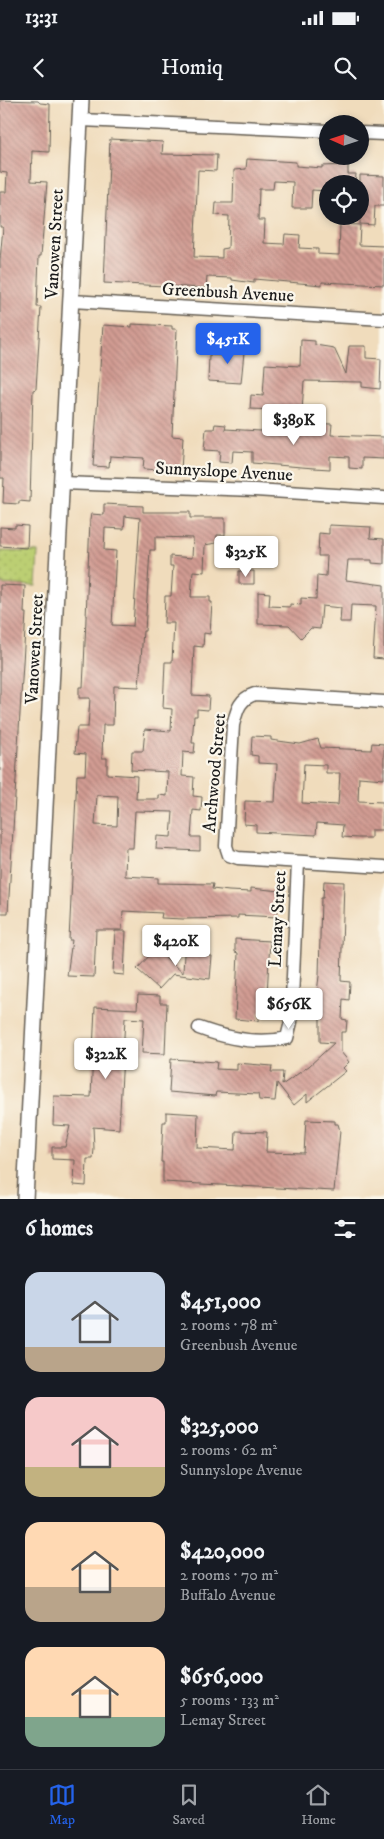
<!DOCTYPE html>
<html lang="en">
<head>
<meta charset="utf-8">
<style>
	:root { --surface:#171b24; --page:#242831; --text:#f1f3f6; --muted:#9ea1a6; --line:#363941; --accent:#2563eb }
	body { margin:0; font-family:"IM FELL DW Pica",serif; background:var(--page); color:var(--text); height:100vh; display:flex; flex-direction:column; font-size:19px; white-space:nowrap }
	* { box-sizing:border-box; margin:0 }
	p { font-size:16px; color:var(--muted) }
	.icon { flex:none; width:28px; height:28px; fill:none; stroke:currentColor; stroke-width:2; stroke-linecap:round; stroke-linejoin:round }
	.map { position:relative; height:1099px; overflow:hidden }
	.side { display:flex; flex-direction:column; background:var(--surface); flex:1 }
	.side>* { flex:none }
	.needle { width:32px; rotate:273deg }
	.buttons { position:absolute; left:319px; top:15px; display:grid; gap:10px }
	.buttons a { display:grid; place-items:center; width:50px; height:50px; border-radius:50%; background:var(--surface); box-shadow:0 2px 8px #0003; font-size:25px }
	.price { position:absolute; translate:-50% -42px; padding:0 11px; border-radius:5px; background:#fff; color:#222; font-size:16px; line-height:32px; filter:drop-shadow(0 1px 2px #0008) }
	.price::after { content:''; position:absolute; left:50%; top:30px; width:15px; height:11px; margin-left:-8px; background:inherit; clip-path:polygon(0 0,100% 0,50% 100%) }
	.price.active { background:var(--accent); color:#fff }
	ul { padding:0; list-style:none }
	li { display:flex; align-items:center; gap:15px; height:125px; padding:0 25px }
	li span { display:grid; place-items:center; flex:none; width:140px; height:100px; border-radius:15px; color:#555 }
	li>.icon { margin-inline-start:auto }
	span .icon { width:60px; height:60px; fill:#fffc; stroke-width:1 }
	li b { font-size:21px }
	h2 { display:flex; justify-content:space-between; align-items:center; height:60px; padding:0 25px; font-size:21px }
	.status { display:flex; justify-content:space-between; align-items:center; height:35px; padding:0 25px; background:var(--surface); direction:ltr }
	.status svg { height:14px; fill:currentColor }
	header { display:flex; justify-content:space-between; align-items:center; height:65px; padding:0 25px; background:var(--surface); font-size:22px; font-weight:600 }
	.menu { display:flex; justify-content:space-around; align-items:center; height:70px; border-top:1px solid var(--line); background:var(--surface); font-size:14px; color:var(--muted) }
	.menu a { display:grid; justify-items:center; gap:2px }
	.menu .active { color:var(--accent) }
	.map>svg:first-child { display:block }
	.grass { fill:url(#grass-dots); stroke:#6c7648 }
	.building { fill:url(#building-back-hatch); fill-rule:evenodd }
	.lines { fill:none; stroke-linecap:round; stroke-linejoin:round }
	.minor-casing { stroke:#665f54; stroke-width:15 }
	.major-casing { stroke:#665f54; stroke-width:18 }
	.minor { stroke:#fff; stroke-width:12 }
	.major { stroke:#fff; stroke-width:15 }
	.labels { text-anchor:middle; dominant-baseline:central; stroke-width:4.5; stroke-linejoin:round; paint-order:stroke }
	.street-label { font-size:18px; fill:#1c1c1c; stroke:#fbf7ec }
</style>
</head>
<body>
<div class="status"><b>13:31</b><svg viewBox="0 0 49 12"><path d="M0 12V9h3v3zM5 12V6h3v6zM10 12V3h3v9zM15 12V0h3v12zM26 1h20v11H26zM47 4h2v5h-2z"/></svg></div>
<header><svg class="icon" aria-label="back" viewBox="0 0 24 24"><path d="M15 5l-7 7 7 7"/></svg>Homiq<svg class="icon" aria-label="search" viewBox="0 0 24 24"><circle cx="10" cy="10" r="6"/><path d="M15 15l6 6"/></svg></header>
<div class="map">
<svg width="384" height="1099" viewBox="0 0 384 1099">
	<defs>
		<pattern id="grass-dots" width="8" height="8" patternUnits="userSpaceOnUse" patternTransform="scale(1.25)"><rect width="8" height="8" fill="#bccf73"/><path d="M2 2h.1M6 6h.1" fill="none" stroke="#a1b163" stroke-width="1.8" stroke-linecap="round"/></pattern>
		<pattern id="building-back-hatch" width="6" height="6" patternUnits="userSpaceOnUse" patternTransform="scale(1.25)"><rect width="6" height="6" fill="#d29c93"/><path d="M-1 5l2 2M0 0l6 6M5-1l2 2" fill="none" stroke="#aa7e77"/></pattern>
	</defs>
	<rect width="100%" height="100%" fill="#fbf7ec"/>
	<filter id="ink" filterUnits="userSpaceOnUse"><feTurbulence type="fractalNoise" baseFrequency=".02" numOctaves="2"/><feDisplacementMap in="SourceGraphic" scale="10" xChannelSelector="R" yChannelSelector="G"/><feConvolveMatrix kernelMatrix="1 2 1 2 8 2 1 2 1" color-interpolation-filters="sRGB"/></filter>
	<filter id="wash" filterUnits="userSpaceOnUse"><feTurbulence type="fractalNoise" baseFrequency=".0096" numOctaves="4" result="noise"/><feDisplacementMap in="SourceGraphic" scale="20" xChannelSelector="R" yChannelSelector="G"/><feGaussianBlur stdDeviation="1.12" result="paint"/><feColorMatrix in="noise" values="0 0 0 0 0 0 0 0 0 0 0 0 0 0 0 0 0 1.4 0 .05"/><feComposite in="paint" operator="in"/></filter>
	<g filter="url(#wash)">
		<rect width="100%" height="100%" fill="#f0dcbc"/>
		<path class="grass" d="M0,451L38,452L36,486L0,484Z"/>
		<g id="blocks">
			<path class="building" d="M0,0L38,1L40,3L50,4V6L49,52L32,51L31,81L47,82L41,156H39L37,207H41L36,289L33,290L30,402L19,401V404L3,403L4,378H0V160L3,127H0V92H6L7,73L0,72Z
				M110,39L163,42L162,54L217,55L216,71L198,70L194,157L222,158V149L228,148L229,116L215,115L216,103H233L234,70L246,69L247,59L296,62V66L322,68V66L348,65V74H356L355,84H328V91L312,90L311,108H292L293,82L274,81L273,89H259L258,120H265L264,143L284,144L285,134L300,135L299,148L318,149V154L339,155L340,124L360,125L359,145L384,146V185L322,182V185L254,179V183L232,180V178L207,177L206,188L104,183Z
				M360,75L384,76V106H375L374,125L360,124Z
				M132,224L172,226V229H177L172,336L183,337L181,371L143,369L144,358L110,356L109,367L93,366L103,225L132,227Z
				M301,240L315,241V245L334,248L346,274L349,246H366V258L381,259L380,289L362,287V282L304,281L302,311L250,309L251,295L263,296L265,264L300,266Z
				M229,241L245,242L241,283L208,281L209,255L228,256Z
				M294,323L332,324L331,335L384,337V359L362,358V369L349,368V357L330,356V369L314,368L252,363V352L233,351L232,363L219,362L220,351L204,350L206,329H214L215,324L226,325L225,329L278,332L294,331Z
				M104,404L143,406V412H190V418H225V435H217L216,443L205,445L204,472L193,471L191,497H210V502H212L210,534L204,533L203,547L194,546L192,595L209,596L208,610L197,609V616H194L192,643H195L194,653L183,652L182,676L194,677L193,696L202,697L201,711L193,710L191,737H200V751L156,749L157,736L171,737L173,712L135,711L133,748H126L125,776L158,778V783L213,784L212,789L229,791L251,792V788L280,791L277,817L238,815V818L183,819L161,818L162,813L123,811L122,830H96L94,877L67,876L72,840H69L77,675H85L86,654L75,653L77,627H88L90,598H79V587H83L84,567L90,420L91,414L104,415ZM125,416L140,418L133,526L112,525L116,451L104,450L105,428L124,429ZM155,437L193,438L192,458L170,456V466H173L171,496H165L164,523H174L172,562H165L163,608L172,609L171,631L145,629L143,651H132L131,670L168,672L167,696L159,695V699H136L137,676L107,674V658H102L103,625H113L114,586L139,587L143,531H145L150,450H155ZM97,695L118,696L117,726L95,725Z
				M15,425L28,426L27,448L0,446V427L15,428Z
				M329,425L371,427L370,438L384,439V464L372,463V460H348L346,480L384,485V559L373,558L376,506L351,505L350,522H340L341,508L322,506L320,529L311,528L301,538L289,525L258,524V492L270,493L269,506L290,507V504L301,505V498L316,499L317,475L326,476L327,456H318L319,433L329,434Z
				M257,443L271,445V459H257Z
				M239,471H254V484H239Z
				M0,485L25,486L24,513H26L8,813H0Z
				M252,636L271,637V640L300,644L318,639L321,648L371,650L372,643L384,644V679L359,677L358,701L383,702L382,730H371V738H358L342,737L343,725L317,723L316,735L256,732V725L244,724L245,701L275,702L277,664L258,663V656L251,655ZM304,664L326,665V673H340L338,705L302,703Z
				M324,781L344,782L341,881L350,882L349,900L343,899L342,919L347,920L346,932H341V952L349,962L343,968L346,971L307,1002V994L294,1005L277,983L275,1001L259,1000L258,994L216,992L215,996L169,992L171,959L217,962L216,969L237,970V963L272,966L271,972H283L282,985L309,966L334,943L320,942V909H315L319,876L321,798H323Z
				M115,831H126L124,875L113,874Z
				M235,839L270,841L266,913L259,912L258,921L235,919L238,853L235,852Z
				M190,847L202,848V855L212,856L210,879L173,874L159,889L137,869L151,854L155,857L159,852L183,873L184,854H190Z
				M138,895L160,896V903H167L165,954L142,953L144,919L125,918L119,1029L93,1027L94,1049L93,1059H87L86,1086L74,1085L75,1060L52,1059V1047H65L70,1026L53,1025L54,996L91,997L95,907L137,909Z
				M166,1012L198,1014L197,1048L235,1050L236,1031L267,1032L266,1052L304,1053L306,1020L335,1021V1024H338L340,1031L334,1091L163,1082V1062H161L163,1022H166Z"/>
		</g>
	</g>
	<g filter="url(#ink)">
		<use href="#blocks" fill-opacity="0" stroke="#665f54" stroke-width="1"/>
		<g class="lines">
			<defs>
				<path id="minor" d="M81,20L328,31
					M360,33L384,34
					M71,201L384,219
					M62,383L255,390L384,398
					M384,602L255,594C239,599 237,610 233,625L226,746L229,755L238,758L384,767
					M199,928C226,938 258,945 287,938L291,922L298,762"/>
				<path id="major" d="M25,1099L81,0"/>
			</defs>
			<use href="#minor" class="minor-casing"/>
			<use href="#major" class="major-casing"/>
			<use href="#minor" class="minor"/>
			<use href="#major" class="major"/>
		</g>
	</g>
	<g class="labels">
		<g class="street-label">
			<text transform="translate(55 144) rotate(-87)">Vanowen Street</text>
			<text transform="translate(228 193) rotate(3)">Greenbush Avenue</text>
			<text transform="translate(224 372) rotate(3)">Sunnyslope Avenue</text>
			<text transform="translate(35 549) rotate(-87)">Vanowen Street</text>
			<text transform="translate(215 673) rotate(-85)">Archwood Street</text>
			<text transform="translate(278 819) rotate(-87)">Lemay Street</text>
		</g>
	</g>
</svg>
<div class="buttons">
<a><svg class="needle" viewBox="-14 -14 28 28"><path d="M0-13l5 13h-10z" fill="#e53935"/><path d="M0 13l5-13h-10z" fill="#9ea1a6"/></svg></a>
<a><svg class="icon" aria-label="locate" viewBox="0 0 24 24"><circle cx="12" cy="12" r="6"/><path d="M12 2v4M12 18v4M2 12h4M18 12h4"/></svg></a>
</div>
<b class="price active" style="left:228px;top:265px">$451K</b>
<b class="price" style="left:294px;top:346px">$389K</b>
<b class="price" style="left:246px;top:478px">$325K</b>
<b class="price" style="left:176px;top:867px">$420K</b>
<b class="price" style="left:289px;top:930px">$656K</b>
<b class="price" style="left:106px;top:980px">$322K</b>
</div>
<section class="side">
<h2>6 homes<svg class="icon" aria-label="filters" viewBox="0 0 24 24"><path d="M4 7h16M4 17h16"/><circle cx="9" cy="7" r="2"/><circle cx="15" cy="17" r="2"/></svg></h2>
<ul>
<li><span style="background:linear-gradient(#c9d6e8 75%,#b9a48a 0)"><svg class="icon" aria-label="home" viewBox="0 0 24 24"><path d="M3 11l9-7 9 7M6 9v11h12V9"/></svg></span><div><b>$451,000</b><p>2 rooms · 78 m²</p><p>Greenbush Avenue</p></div></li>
<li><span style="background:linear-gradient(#f6c9c9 70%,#c2b280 0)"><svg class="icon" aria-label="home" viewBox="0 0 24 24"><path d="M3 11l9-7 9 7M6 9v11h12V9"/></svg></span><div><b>$325,000</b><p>2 rooms · 62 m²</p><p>Sunnyslope Avenue</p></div></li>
<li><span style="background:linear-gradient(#ffd9b3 65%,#b9a48a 0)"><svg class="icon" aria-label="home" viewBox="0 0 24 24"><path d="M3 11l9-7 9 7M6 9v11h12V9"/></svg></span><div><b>$420,000</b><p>2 rooms · 70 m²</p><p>Buffalo Avenue</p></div></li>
<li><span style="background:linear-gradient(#ffd9b3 70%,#7fa58c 0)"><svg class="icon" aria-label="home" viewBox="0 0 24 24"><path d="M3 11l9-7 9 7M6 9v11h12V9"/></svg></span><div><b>$656,000</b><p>5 rooms · 133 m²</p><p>Lemay Street</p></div></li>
</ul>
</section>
<nav class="menu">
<a class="active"><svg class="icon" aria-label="map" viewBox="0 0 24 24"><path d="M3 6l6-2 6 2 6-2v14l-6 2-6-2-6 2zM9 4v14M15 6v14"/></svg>Map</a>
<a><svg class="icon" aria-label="saved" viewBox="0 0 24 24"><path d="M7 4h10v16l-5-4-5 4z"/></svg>Saved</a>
<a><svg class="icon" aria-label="home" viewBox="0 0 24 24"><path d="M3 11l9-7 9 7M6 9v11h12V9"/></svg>Home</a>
</nav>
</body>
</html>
